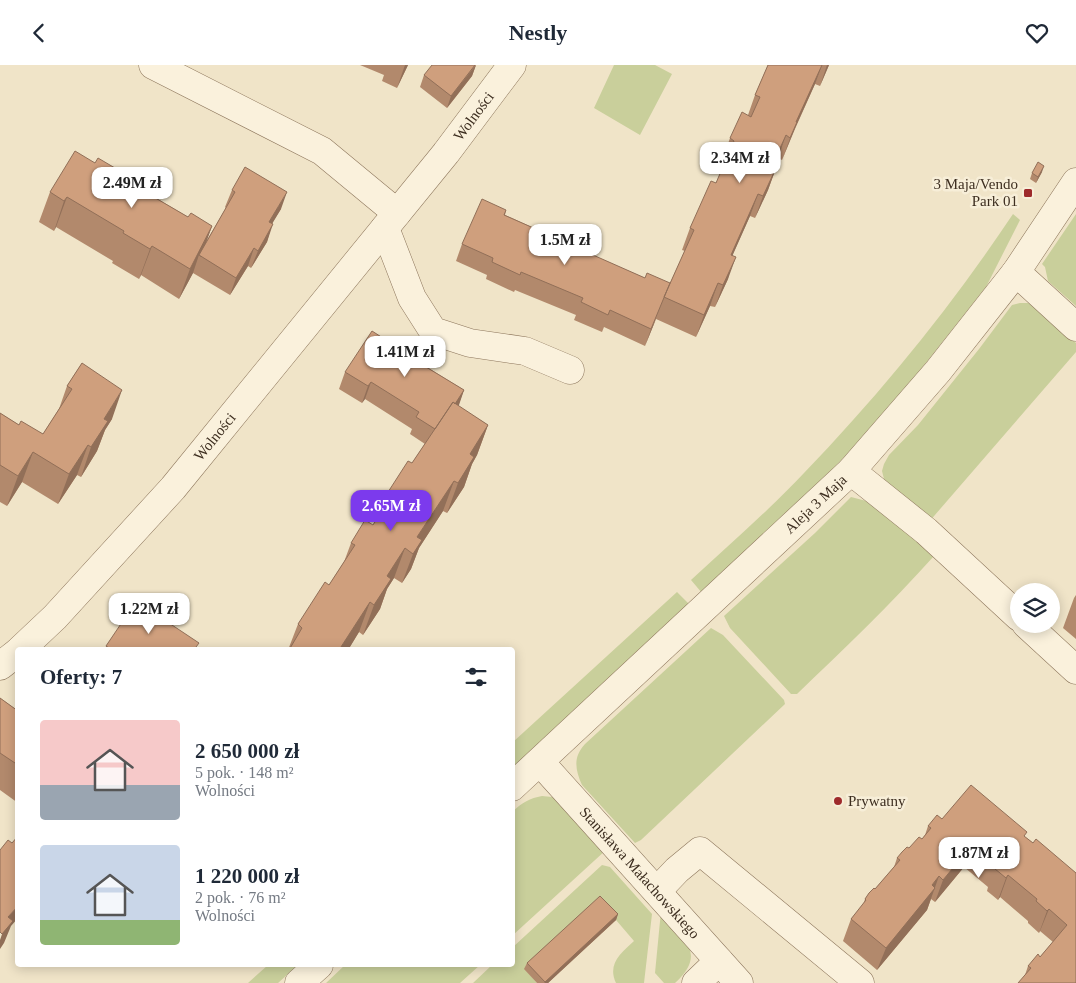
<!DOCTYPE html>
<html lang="pl">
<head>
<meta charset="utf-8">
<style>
	:root { --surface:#fff; --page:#f2f2f3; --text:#1f2937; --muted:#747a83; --accent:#7c3aed }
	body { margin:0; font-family:Georgia,serif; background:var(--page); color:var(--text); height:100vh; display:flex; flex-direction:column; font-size:19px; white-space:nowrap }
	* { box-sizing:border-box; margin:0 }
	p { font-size:16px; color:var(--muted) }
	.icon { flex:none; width:28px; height:28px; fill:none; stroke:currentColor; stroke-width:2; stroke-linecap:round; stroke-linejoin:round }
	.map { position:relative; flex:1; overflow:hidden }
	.details { position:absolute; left:15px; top:582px; width:500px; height:320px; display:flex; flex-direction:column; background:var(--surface); border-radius:5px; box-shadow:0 2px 12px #0003 }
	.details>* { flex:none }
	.buttons { position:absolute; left:1010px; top:518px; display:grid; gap:10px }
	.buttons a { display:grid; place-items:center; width:50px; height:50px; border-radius:50%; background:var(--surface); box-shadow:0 2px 12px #0003; font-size:25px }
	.price { position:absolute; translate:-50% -42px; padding:0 11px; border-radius:10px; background:#fff; color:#222; font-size:16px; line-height:32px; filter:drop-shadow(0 1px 2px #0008) }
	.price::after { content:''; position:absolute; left:50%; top:30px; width:15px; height:11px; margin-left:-8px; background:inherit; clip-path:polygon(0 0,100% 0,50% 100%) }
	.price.active { background:var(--accent); color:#fff }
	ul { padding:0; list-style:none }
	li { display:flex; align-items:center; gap:15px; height:125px; padding:0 25px }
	li span { display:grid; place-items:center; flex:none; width:140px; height:100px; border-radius:5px; color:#555 }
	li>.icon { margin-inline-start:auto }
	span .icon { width:60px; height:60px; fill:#fffc; stroke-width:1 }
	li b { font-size:21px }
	h2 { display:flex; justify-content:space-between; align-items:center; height:60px; padding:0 25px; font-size:21px }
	header { display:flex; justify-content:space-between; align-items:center; height:65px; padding:0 25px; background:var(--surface); font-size:22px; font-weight:700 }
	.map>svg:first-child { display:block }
	.green { fill:#c9cf9b }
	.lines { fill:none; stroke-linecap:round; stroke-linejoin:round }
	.minor-casing { stroke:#8d765c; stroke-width:29 }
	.minor { stroke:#faf1dc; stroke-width:28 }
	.wall { fill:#b2896c }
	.shaded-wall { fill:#916f58 }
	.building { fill:#cf9f7d; stroke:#916f58 }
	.poi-dot { fill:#9e2a2b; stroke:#f7eed8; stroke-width:2 }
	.labels { text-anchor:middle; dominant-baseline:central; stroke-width:5; stroke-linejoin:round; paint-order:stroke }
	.street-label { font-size:15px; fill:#3d2e20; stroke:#f7eed8 }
	.poi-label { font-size:15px; fill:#3d2e20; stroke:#f7eed8; text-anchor:end }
</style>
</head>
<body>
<header><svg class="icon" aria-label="back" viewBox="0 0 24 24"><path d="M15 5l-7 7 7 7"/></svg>Nestly<svg class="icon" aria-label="heart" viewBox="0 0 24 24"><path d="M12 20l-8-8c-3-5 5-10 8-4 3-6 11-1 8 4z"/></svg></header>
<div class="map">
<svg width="1076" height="918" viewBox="0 0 1076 918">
	<rect width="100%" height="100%" fill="#f0e4c8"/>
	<path class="green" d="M614,0H655L672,9L640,70L594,43Z
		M1013,149L1020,155L986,222L899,332L851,385L791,447L702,528L691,515C729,480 768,446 804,408C881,328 951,242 1013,149Z
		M1076,149V241L1048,216L1045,202L1042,199Z
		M1020,238H1028L1036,242L1076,278V287L928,458L886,422L882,406L884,399L889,390L918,360L979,284L1012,240Z
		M851,432L874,438L934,491C891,539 844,584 797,629H791L730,563L724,551L815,468Z
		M677,527L690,540L513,703V677Z
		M711,563L723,570L784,635L785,639L641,775L635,778L582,720C575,704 573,692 585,679Z
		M542,731L552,732L561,738L606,785L513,870V746C522,738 530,733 542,731Z
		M602,800L610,802L652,849L644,918H616C607,899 621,888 634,876L616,855L525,904L537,918H473L492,900H512L513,882Z
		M661,846C683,873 708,888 675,918H664L655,908Z
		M268,900H298L278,918H248Z
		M345,900H480L460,918H326Z"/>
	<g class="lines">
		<defs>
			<g id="minor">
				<path d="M153,0L322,86L397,148"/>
				<path d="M385,163L412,233L433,266L470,278L525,286L570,305"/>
				<path d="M1016,207L1076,262"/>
				<path d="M851,406L926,466L1019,552"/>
				<path d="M1026,559L1076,605"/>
				<path id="s1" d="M20,585L55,552L173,423L446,88L512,0"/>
				<path d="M0,601L18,587"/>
				<path id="s2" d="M540,697L739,918"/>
				<path id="s3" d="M512,722L851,406L938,306L1016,207L1076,117"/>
				<path d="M657,826L677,805L700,786L860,918"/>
				<path d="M299,918L319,900"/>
				<path d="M696,918L719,896"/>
			</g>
		</defs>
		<use href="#minor" class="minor-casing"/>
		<use href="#minor" class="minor"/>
	</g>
	<path class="wall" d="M360,0H408L397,23L382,16L384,10Z
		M476,0L472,11L447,43L420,22L424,10Z
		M768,0H829L820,21L815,19L795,64L782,95L778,93L773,102L776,103L768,125L755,153L750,151L732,191L728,214L715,242L710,241L696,272L656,254L645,281L604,262L602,267L574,255L576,250L515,225L514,227L486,214L487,210L456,196L462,179L506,145L505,150L547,169L596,185L594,191L645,213L670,218L685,186L682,185L690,163L716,118L725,97L722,96L730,73L748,50L755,30Z
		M95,98L142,119L141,124L188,152L212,161L206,177L226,143L225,142L232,125L281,144L272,158L267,177L251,203L248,201L230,230L193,208L179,234L141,210L139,214L112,198L113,196L56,162L54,166L39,157L50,127Z
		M1042,107L1036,118L1030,114L1032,108Z
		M82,298L112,354L105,365L97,386L81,412L77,410L58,439L22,417L7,441L0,437V348L19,360L43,369L59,344L67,321Z
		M427,302L464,325L458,341L488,360L477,390L472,399L464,422L447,448L443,446L419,483L411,504L402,518L394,513L387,524L380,544L363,570L359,567L348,585H288L298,559L329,520L344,497L351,478L373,460L381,438L412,398L425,379L410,369L412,364L365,334L362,338L339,324L345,307Z
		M1076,530V574L1063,563L1074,533Z
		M106,581L197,583L200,585H105Z
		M0,633L18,646V738L0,725Z
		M942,754L1025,772L1033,778L1076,808V918L1025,910L1028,901L1040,892L1053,877L1040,866L1039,868L1028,858V856L1000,832L998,835L992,830L987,826L988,822L964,802L935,837L931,834L927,845L877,905L843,876L851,854L863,840L865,834L875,824L894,802L897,793L922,774L925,770L928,761Z
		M618,849L616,855L548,918H537L524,904L527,898Z"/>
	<path class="shaded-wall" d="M405,0H408L397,23Z
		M476,0L472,11L447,43L451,31Z
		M822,0L815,19L795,63L782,95L796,57Z
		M827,0H829L820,21Z
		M786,70L778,93L764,123L772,101Z
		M1044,101L1042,107L1036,118L1038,112Z
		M776,103L768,125L755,153L763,131Z
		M287,127L281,144L263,174L269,157Z
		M758,129L750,151L723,212L731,190Z
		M67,132L56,162L54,166L64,136Z
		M273,159L267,177L251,203L258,186Z
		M212,161L201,192L199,190L193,208L179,234L190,204Z
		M152,181L141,210L139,214L150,184Z
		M254,183L248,201L230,230L236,213Z
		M736,192L728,214L715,242L723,220Z
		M718,218L710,241L696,272L704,250Z
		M656,254L645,281L651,264Z
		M371,317L365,334L362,338L368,321Z
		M122,325L112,354L105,365L97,386L81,412L91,382L104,354Z
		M464,325L458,343L437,365Z
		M488,360L477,390L472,399L464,422L447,448L458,418L470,389Z
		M88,380L77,410L58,439L69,409Z
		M33,387L22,417L7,441L18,411Z
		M454,416L443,446L419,483L411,504L402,518L413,489L417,472Z
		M405,483L394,513L387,524L380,544L363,570L374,540L387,511Z
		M370,537L359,567L348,585H339Z
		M972,780L964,802L935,837L943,815Z
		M1008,810L1000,832L998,835L1006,813Z
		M939,811L927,845L877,905L886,883Z
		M18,841V853L11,861L4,878L0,884V875L8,852Z
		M1049,844L1040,866L1039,868L1047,846Z
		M618,849L616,855L548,918H544Z"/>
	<path class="building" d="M432,0H475L451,31L424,10Z
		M768,0H822L796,57H797L790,73L786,70L772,101L776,103L763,131L758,129L731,190L736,192L723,220L718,218L704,250L664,232L694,165L690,163L711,116L716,118L734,76L730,73L742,47L751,52L760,32L755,30Z
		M75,86L95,98L98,93L142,119L140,124L188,152L191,148L212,161L190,204L152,181L150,184L123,168L124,166L67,132L64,136L50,127Z
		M1038,97L1044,101L1038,112L1032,108Z
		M245,102L287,127L269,157L273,159L258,186L254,183L236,213L199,190L235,127L232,125Z
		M482,134L506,145L504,150L547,169L549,164L596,185L593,190L645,213L647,208L670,218L651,264L610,245L608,250L581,237L583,233L521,207L520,210L492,197L493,193L462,179Z
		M372,266L400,284L403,280L429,297L426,302L464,325L455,339L453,337L435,364L416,352L419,347L371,317L368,321L345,307Z
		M82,298L122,325L104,354L108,356L91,382L88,380L69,409L33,387L18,411L0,400V348L19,360L21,356L43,369L72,324L67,321Z
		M453,337L488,360L470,389L474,392L458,418L454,416L417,472L422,475L413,489L405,483L387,511L391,514L374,540L370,537L339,585H289L302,563L298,559L325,517L329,520L355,480L351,478L365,455L373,460L385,441L381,438L408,396L412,398Z
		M133,541L153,554L157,550L199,578L196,582L200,585H112L106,581Z
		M0,633L18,646V700L0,688Z
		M971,720L1027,767L1024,771L1033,778L1036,774L1076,808V918H1018L1031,903L1028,901L1038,889L1040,892L1067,860L1049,844L1047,846L1036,836L1037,834L1008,810L1006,813L1000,808L995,804L997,801L972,780L943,815L939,811L932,820L935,823L886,883L851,854L866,835L865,834L869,828L874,823L875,824L900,795L897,793L902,787L907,782L909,783L919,772L922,774L931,763L928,761L937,750L942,754Z
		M18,771V841L8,852L13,856L2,869L0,867V785L8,775L12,778Z
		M600,831L618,849L545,917L527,898Z"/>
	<g class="poi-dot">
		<rect x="1023" y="123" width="10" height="10" rx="2.5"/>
		<circle cx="838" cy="736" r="5"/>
	</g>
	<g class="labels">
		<g class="street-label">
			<text stroke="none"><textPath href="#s1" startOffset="701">Wolności</textPath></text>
			<text stroke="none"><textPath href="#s1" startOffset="289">Wolności</textPath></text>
			<text stroke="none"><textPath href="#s3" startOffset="415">Aleja 3 Maja</textPath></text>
			<text stroke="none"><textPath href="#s2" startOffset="149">Stanisława Małachowskiego</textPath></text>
		</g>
		<g class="poi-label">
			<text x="1018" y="119">3 Maja/Vendo<tspan x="1018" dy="17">Park 01</tspan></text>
			<text x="848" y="736" text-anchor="start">Prywatny</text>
		</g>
	</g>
</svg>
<div class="buttons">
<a><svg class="icon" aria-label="layers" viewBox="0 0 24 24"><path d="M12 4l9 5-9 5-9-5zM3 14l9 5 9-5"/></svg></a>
</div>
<b class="price" style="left:740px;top:119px">2.34M zł</b>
<b class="price" style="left:132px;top:144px">2.49M zł</b>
<b class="price" style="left:565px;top:201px">1.5M zł</b>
<b class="price" style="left:405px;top:313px">1.41M zł</b>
<b class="price active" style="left:391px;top:467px">2.65M zł</b>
<b class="price" style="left:149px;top:570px">1.22M zł</b>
<b class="price" style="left:979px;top:814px">1.87M zł</b>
<section class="details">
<h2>Oferty: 7<svg class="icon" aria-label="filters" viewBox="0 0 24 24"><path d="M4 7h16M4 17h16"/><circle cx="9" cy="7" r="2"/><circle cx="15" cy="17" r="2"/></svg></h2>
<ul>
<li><span style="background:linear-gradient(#f6c9c9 65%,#9aa5b1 0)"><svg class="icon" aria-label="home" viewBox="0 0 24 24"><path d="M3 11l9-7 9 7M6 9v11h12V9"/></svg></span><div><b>2 650 000 zł</b><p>5 pok. · 148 m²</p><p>Wolności</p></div></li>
<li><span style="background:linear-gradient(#c9d6e8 75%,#8fb573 0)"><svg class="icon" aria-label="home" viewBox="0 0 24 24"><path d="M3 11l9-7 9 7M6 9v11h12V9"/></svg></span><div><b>1 220 000 zł</b><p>2 pok. · 76 m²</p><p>Wolności</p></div></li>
</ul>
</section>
</div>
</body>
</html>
